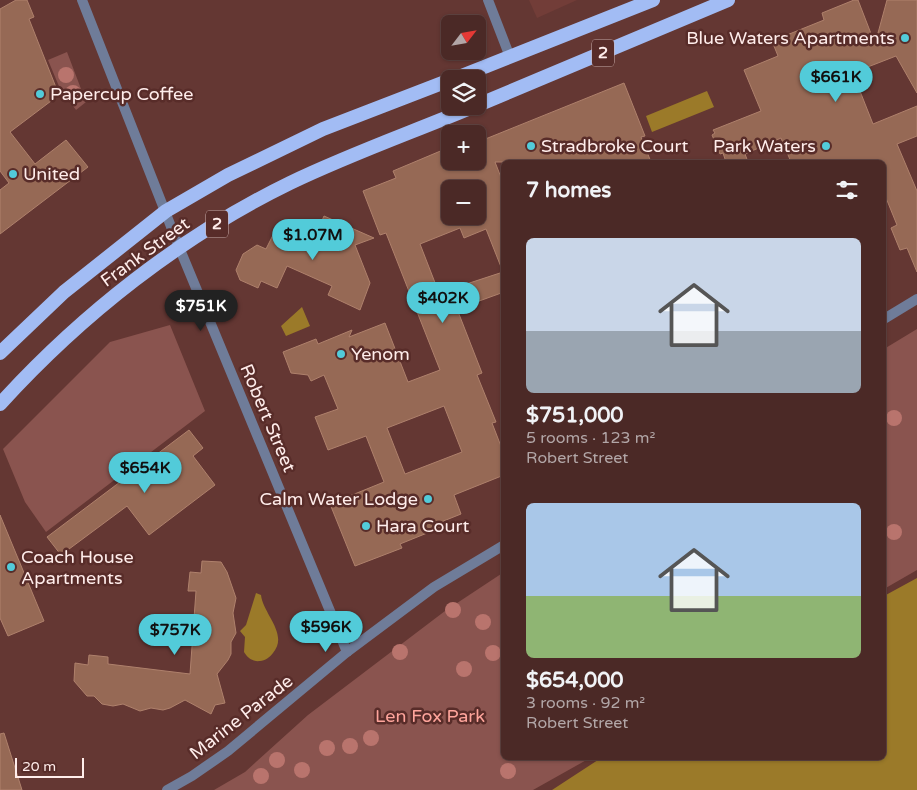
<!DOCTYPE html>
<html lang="en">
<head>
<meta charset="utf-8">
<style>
	:root { --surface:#4b2926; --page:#52312e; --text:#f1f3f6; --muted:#b2a6a7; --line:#624543; --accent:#52cbd9 }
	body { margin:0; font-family:"Varela Round",sans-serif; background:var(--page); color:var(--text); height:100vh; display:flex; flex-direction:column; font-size:19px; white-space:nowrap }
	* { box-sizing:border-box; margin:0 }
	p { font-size:16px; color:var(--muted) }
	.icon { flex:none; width:28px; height:28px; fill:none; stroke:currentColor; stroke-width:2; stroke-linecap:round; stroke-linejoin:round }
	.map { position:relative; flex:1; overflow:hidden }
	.side { position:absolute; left:501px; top:160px; width:385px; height:600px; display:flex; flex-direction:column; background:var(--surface); border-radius:8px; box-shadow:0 1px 4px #0004,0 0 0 1px var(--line) }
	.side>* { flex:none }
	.needle { width:32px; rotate:59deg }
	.controls { position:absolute; left:441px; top:15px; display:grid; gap:10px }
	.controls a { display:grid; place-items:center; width:45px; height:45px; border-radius:8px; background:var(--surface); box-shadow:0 1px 4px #0004,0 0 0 1px var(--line); font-size:25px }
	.scale { position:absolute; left:15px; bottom:12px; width:69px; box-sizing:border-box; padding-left:5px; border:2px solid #ffedeb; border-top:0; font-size:14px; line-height:18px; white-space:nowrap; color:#ffedeb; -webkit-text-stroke:4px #582c29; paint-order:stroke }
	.price { position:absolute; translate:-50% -42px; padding:0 11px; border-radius:18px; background:var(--accent); color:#111; font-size:16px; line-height:32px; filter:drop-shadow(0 1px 2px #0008) }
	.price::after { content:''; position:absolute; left:50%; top:30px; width:15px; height:11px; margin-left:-8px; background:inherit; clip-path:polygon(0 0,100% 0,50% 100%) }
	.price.current { background:#222; color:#fff }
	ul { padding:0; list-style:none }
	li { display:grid; align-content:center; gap:10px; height:265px; padding:0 25px }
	li span { display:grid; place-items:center; height:155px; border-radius:8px; color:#555 }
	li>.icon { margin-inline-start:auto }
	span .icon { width:90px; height:90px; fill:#fffc; stroke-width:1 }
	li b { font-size:21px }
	h2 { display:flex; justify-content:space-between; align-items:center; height:60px; padding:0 25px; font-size:21px }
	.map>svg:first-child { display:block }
	.built { fill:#723d38 }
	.green { fill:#8a544f }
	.water { fill:#9b7a29 }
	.building { fill:#966955; stroke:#af816c; fill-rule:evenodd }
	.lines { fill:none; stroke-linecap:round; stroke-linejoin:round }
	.minor { stroke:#6f7c99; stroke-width:10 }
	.tertiary { stroke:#6f7c99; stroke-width:10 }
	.trunk { stroke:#a2bcf4; stroke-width:14 }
	.tree { fill:#b9746d }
	.poi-dot { fill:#52cbd9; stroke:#582c29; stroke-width:2 }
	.labels { text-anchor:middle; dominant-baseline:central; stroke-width:5; stroke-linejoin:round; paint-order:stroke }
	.shield { fill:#582c29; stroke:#cdb3b1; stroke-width:1 }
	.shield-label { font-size:16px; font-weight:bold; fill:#ffedeb }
	.poi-label { font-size:18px; fill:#ffedeb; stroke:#582c29; text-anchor:start }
	.street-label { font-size:18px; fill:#ffedeb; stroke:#582c29 }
	.park-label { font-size:18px; fill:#ffa59c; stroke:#582c29 }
</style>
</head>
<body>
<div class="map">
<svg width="917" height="790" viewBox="0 0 917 790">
	<rect width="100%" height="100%" fill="#643733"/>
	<path class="built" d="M529,0H577L537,18Z"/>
	<path class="green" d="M67,52L86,102L76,110L65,95L63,96L48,60Z
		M170,325L205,411L46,532L25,502L3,449L110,342Z
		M917,329V570L884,589V349Z
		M504,572V758H590L533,790H214L245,772L308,715L445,611Z"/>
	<path class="water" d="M707,91L714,107L652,132L646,116Z
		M302,307L310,326L286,336L281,326Z
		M917,578V790H552L601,758H884V596Z
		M256,593L261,595C263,614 289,634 273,653C270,657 265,661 260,661C252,662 247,657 244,652L245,637L240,631L246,625Z"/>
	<path class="building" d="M16,0H27L34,17L29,19L59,95L10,132L35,164L66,140L88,167L0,234V190L9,183L0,171V9Z
		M854,0H858L875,44L887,0H917V93L896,56L860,70L861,74L854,76L873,124L917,106V136L897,144L917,191V272L907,248L900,250L891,228L897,225L884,193V162H791L781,138L745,154L748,162H726L723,153L720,154L712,135L715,133L713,130L761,111L744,70L778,56L772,41L824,20L822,13Z
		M624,83L645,136L641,137L651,162H495L504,185V292L457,309L482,373L477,375L496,422L492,423L504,454V475L454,495L461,514L441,522L442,527L400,544L402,548L355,566L330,504L384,482L366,436L328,450L315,417L338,409L324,375L311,381L308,375L291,373L283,352L316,339L318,344L352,330L349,337L385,323L408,382L440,370L386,233L380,235L363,191L396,178L393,171L450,147V161H478V142ZM450,189H478V216H450ZM460,228L464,238L486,229L503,272L439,293L420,244ZM444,406L462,452L405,474L387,428Z
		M324,216L374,238L355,245L370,283L360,310L328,295L332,286L287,266L277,288L261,281L258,288L240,280L236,270L243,254L257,245L266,249L273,235L288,242L293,232L303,236L307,227L317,232Z
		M189,430L203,448L193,456L215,485L149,535L127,506L61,555L47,537Z
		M0,515L44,621L8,636L0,618Z
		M202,561L221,562L227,572L236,598L233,613L236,633L231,642V654L228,660L217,674L225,703L215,705L211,714L185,700L170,708L163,710L151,708L140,711L123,704L113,706L102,704L94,696H87L74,681L75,663L88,665L89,655L108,657V664L190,674L196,591H188L190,572L201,573Z
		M4,733L22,790H0V734Z"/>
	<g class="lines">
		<path class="minor" d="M82,0L179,247L347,652
			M488,0L510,57"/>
		<path class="tertiary" d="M884,319L917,299
			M167,790L192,776L228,751L347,652L434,587L504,545"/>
		<path class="trunk" d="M454,79L653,0
			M478,105L728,0
			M0,353L64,292L166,211L228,175L323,129L450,80
			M0,404C81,315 181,236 290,183C350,154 413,132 475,106"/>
	</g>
	<g class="tree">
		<circle cx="66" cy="75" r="8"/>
		<circle cx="73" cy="93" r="8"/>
		<circle cx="894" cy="418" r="8"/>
		<circle cx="894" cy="532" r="8"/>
		<circle cx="453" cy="610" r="8"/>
		<circle cx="483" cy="622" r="8"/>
		<circle cx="400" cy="652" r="8"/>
		<circle cx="493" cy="653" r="8"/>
		<circle cx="464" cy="669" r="8"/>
		<circle cx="371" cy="738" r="8"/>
		<circle cx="350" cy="746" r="8"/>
		<circle cx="327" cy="748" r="8"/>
		<circle cx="277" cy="760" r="8"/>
		<circle cx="302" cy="770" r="8"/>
		<circle cx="508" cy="771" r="8"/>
		<circle cx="261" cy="776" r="8"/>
	</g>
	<g class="poi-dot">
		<circle cx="905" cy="38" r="5"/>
		<circle cx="40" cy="94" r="5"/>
		<circle cx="531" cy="146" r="5"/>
		<circle cx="826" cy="146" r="5"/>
		<circle cx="13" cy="174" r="5"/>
		<circle cx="341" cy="354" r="5"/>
		<circle cx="428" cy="499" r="5"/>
		<circle cx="366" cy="526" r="5"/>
		<circle cx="11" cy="567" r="5"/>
	</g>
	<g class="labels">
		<g class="shield">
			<rect x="592" y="39.5" width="22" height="27" rx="4"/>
			<rect x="206" y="210.5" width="22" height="27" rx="4"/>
		</g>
		<g class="shield-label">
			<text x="603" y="53">2</text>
			<text x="217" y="224">2</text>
		</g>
		<g class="poi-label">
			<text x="895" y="38" text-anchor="end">Blue Waters Apartments</text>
			<text x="50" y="94">Papercup Coffee</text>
			<text x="541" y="146">Stradbroke Court</text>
			<text x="816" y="146" text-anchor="end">Park Waters</text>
			<text x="23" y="174">United</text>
			<text x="351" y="354">Yenom</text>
			<text x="418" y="499" text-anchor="end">Calm Water Lodge</text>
			<text x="376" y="526">Hara Court</text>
			<text x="21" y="557">Coach House<tspan x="21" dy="21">Apartments</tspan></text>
		</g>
		<g class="street-label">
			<text transform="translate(145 252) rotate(-36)">Frank Street</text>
			<text transform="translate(268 418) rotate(67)">Robert Street</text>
			<text transform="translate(241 717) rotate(-38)">Marine Parade</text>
		</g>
		<g class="park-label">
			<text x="430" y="716">Len Fox Park</text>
		</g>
	</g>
</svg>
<div class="controls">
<a><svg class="needle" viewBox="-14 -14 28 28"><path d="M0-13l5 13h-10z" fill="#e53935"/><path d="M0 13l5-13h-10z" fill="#b2a6a7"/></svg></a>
<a><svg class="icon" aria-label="layers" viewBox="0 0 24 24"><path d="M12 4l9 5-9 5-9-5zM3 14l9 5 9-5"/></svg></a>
<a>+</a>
<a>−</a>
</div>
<div class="scale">20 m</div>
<b class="price" style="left:836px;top:103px">$661K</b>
<b class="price" style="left:313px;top:261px">$1.07M</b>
<b class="price" style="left:443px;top:324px">$402K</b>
<b class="price current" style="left:201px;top:332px">$751K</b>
<b class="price" style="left:145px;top:494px">$654K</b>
<b class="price" style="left:326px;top:653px">$596K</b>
<b class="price" style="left:175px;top:656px">$757K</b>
<section class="side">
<h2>7 homes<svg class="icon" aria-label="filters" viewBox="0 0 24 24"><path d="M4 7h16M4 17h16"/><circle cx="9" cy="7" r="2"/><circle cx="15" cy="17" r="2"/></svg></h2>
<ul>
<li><span style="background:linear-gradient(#c9d6e8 60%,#9aa5b1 0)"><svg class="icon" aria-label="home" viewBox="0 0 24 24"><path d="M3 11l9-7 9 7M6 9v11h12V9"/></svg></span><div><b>$751,000</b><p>5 rooms · 123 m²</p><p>Robert Street</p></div></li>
<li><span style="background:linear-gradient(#a9c7e8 60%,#8fb573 0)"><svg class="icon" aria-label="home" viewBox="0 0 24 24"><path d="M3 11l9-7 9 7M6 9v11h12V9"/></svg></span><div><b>$654,000</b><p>3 rooms · 92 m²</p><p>Robert Street</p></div></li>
</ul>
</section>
</div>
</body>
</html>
